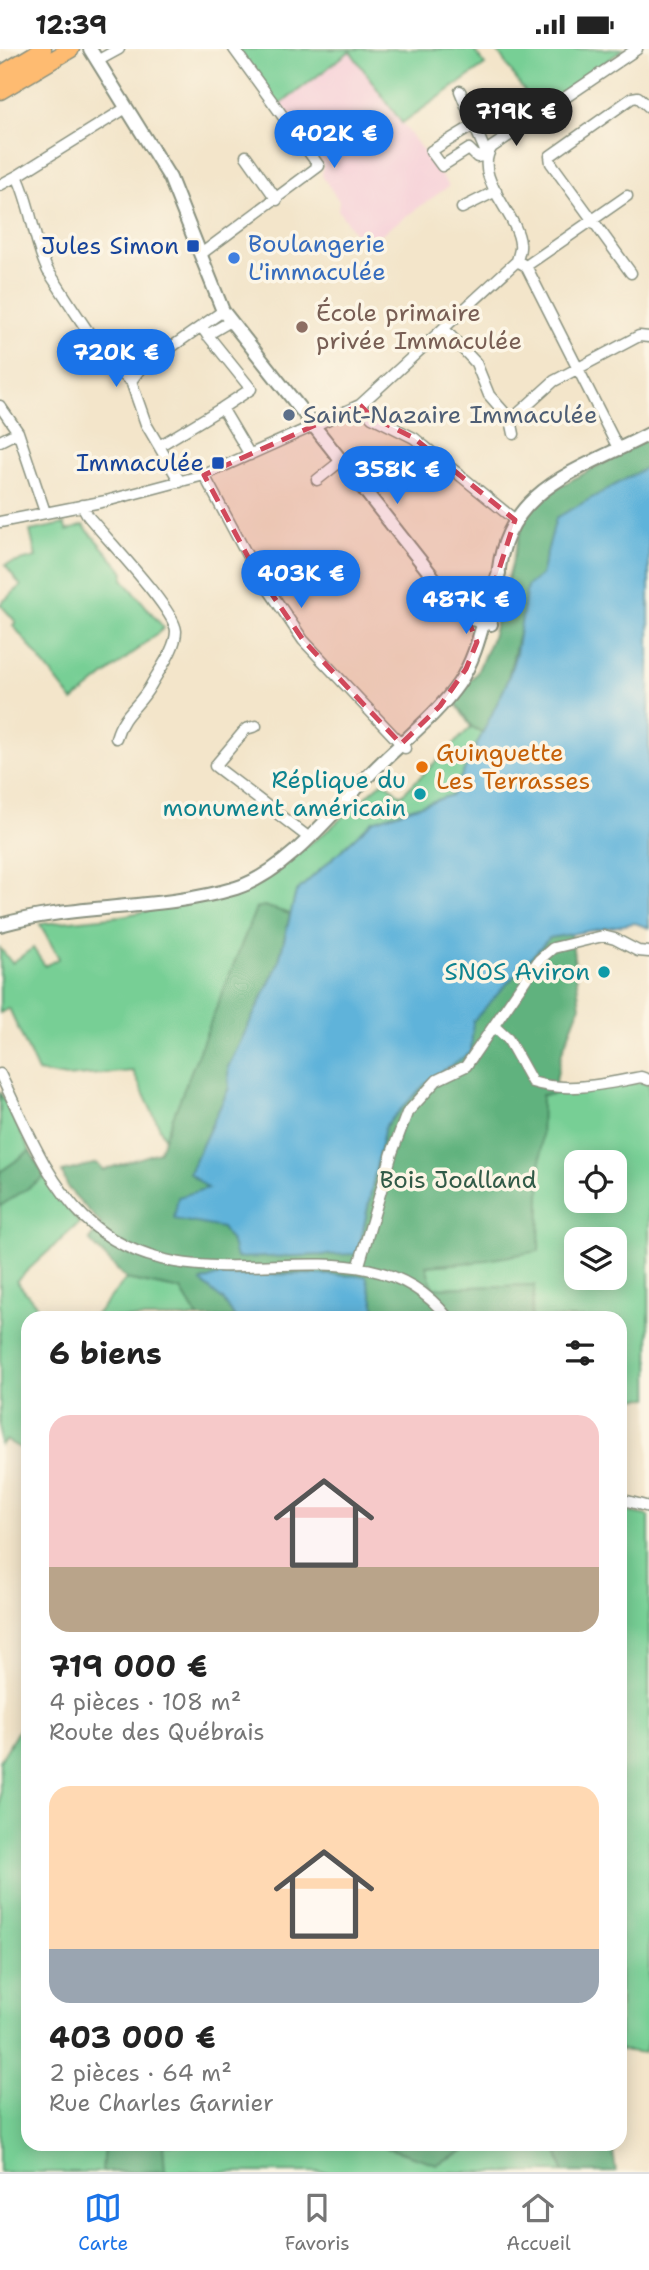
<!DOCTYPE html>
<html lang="fr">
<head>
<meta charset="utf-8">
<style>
	:root { --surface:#fff; --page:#f2f2f2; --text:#222; --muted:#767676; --line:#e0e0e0; --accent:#1a73e8 }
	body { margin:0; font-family:"Shantell Sans",sans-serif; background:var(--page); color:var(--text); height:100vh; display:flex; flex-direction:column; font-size:26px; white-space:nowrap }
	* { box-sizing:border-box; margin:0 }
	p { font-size:23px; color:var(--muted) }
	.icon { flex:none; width:38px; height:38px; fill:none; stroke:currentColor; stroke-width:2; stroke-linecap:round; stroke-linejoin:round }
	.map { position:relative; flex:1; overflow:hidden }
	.panel { position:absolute; left:21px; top:1262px; width:606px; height:840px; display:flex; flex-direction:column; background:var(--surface); border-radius:21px; box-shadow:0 4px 18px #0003 }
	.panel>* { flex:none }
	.fabs { position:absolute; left:564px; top:1101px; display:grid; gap:14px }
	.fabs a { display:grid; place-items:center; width:63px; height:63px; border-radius:14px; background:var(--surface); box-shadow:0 4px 18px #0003; font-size:35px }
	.price { position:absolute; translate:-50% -60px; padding:0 16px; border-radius:24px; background:var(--accent); color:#fff; font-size:23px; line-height:46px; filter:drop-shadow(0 2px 4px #0008) }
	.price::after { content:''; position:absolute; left:50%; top:42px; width:21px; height:16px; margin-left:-10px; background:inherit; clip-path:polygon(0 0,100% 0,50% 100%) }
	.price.current { background:#222; color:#fff }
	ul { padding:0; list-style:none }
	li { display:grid; align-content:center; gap:14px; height:371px; padding:0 28px }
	li span { display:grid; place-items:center; height:217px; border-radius:21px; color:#555 }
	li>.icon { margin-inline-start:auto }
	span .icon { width:126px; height:126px; fill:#fffc; stroke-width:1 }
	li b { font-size:30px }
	h2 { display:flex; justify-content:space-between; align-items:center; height:84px; padding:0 28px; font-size:30px }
	.status { display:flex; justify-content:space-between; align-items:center; height:49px; padding:0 35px; background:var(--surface); direction:ltr }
	.status svg { height:19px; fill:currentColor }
	.tabs { display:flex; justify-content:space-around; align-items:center; height:98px; border-top:2px solid var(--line); background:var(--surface); font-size:19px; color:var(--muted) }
	.tabs a { display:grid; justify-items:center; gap:4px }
	.tabs .current { color:var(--accent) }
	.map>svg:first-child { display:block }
	.built { fill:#f6cfd8 }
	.green { fill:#77cf95; stroke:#4b8664; stroke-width:2; fill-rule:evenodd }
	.forest { fill:#61b27e; stroke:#407859; stroke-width:2 }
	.water { fill:#5eb3da; stroke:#3e7887; stroke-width:2 }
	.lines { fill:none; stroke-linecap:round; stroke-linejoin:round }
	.minor-casing { stroke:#89917f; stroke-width:13 }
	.tertiary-casing { stroke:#89917f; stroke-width:16 }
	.trunk-casing { stroke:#89917f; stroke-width:19 }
	.minor { stroke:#fff; stroke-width:10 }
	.tertiary { stroke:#fff; stroke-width:12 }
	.trunk { stroke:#febb71; stroke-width:16 }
	.marked { fill:#d1495b; fill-opacity:0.2; stroke:#d1495b; stroke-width:5; stroke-dasharray:14 9; stroke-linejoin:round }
	.transit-dot { fill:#1a4fb4; stroke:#fcf5e5; stroke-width:2.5 }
	.shop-dot { fill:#3f7fe0; stroke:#fcf5e5; stroke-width:2.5 }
	.education-dot { fill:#8d6e63; stroke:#fcf5e5; stroke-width:2.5 }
	.service-dot { fill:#5c6f8a; stroke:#fcf5e5; stroke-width:2.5 }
	.food-dot { fill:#e8710a; stroke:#fcf5e5; stroke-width:2.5 }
	.culture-dot { fill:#0f9aa8; stroke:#fcf5e5; stroke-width:2.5 }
	.labels { text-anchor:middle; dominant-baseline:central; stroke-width:7; stroke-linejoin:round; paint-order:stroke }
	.shop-label { font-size:24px; fill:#366cbe; stroke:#fcf5e5; text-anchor:start }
	.transit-label { font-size:24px; fill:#164399; stroke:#fcf5e5; text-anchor:end }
	.education-label { font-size:24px; fill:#785e54; stroke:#fcf5e5; text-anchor:start }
	.service-label { font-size:24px; fill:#4e5e75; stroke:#fcf5e5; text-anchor:start }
	.food-label { font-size:24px; fill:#c56008; stroke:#fcf5e5; text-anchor:start }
	.culture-label { font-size:24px; fill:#0d838f; stroke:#fcf5e5; text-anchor:end }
	.park-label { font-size:24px; fill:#315a47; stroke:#fcf5e5 }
</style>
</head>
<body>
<div class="status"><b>12:39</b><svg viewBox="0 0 49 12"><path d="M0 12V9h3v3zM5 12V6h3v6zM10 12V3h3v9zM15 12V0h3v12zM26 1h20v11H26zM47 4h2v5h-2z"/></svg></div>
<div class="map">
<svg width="649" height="2123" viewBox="0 0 649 2123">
	<rect width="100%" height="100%" fill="#fcf5e5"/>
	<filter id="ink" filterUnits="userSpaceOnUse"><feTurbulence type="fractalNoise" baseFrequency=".0143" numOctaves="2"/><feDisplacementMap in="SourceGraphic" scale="14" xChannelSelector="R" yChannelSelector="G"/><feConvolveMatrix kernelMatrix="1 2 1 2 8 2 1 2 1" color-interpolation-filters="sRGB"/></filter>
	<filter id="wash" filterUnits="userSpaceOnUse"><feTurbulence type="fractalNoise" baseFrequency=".00686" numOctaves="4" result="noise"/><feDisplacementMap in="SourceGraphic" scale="28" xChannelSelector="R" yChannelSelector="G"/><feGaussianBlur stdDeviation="1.57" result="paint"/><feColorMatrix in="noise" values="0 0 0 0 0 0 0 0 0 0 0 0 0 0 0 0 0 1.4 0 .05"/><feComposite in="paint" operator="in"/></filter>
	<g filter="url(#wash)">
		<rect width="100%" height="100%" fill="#f3e5ca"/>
		<path class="built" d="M349,2L449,137L364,197L338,161L339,152L322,127L323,116L278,57Z"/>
		<path class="green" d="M237,0H473L485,16L402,74L350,2L278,57Z
			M496,0H624L537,61Z
			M649,417L556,470L506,636L452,746L373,772L296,843L278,916L256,859L166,1092L133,1022L66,1028L38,1023L9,959L0,964V899L12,914L33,899L45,917L59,909L40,875L121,867L234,845L322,786L384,732L401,747L471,678L453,650L477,624L492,589L524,470Z
			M64,475L67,482L83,476L124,523L123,530L164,579L73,652L13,576L16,573L0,555L21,537L5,516L36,508L30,482Z
			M642,1033L649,1036V1349L620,1350V1269H531L535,1236L433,1239L425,1217L475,1213L502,1207L542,1046ZM576,1113H614V1152H576ZM576,1190H614V1228H576Z
			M0,1043L30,1102L0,1123Z
			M45,1128L79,1174L16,1232L47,1269H28V1404L6,1391L0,1396V1157Z
			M126,1230L181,1241L198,1269H93Z
			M620,1461L649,1467V1986L645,2004L620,2001Z
			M28,1665V2095H385V2098L437,2115L478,2095H546L557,2100L563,2123H0V1712Z"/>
		<path class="forest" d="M649,389V417L556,470L541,526L522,572L506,636L483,684L472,678L453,650L477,624L492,589L524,470L544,446Z
			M264,857L290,865L278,916L228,1018L229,1039L189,1124L209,1139L222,1179L232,1194L358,1205L385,1077L426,1034L452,1019L472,972L549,889L571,884L580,957L562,1003L553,1045L542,1046L539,1202L475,1213L426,1217L433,1239L535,1236L531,1269H378L366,1227C322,1226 242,1218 202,1232L224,1252L235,1269H198L181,1241L126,1230L89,1191L101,1175L68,1139L62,1123L97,1114L103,1121L159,1103L256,859Z
			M30,1102L45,1128L0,1157V1123Z
			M104,2095H163L165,2122L102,2123Z
			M385,2095H478L437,2115L385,2098Z
			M546,2095H612L616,2123H563L557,2100Z"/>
		<path class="water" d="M649,417V879L635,874L549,889L473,972L471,1003L426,1034L385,1077L358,1205L236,1209L232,1194L222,1179L174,1170L178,1148L208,1139L189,1124L229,1039L228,1018L278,916L296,843L373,772L452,746L506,636L516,605L527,537L541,526L556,469Z
			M295,1225L366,1227L378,1269H235L224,1252L201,1233L216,1227Z"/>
	</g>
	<g filter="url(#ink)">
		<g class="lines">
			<defs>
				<path id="minor" d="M97,12L119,0
					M460,42L474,76
					M126,59L17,127C32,158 33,192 48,222C67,249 106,317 131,332
					M474,76L487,106L477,108L469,100L442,117L431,102Z
					M246,107L277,151
					M0,136L17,127
					M462,159L496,142
					M201,205L319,117L234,0
					M517,212L526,217L619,401
					M526,217L627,147
					M631,224L551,114L550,107L632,49L638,48L649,58
					M202,279L251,340L222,359
					M445,281L476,314L489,346L511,371L554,332L639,287L649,288
					M207,286L231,272
					M360,356L372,368L414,389L515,471
					M0,357L18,383L45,463
					M511,371L514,385
					M0,392L18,383
					M159,397L222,359L250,406
					M204,426L254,519L303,591L405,699
					M317,431L341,412
					M180,433L146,375L131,332L140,320L223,262
					M82,456L88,467C105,488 175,561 176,582C176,600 159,621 151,636C139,658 123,664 116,689
					M0,473L106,452L204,426L360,356L517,212C518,207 521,200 520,195C518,165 471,128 492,98L637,0
					M256,677L246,680L215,717L308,788
					M495,978L508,990L532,1033C567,1044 606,1035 641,1028L649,1031
					M0,1025C24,1073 45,1130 84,1168C195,1275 360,1156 448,1269
					M359,1216L392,1104L407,1064L437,1031L466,1017L539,911L553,899L603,887L615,890L638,902L649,903
					M620,1450L649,1458"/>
				<path id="tertiary" d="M90,0L170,129L223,262L456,557L467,569L491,575
					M498,530C503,439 581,421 649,385
					M0,876C78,854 159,862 236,839C290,822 338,756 377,718C404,691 437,666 459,634C481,601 484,560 499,524"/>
				<path id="trunk" d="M0,26L43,0
					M0,42L71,0"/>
			</defs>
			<use href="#minor" class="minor-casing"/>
			<use href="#tertiary" class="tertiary-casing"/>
			<use href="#trunk" class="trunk-casing"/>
			<use href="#minor" class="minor"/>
			<use href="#tertiary" class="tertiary"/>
			<use href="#trunk" class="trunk"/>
		</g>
	</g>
	<path class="marked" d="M360,356L372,368L414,389L515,471L485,564L464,561L477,593L466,620L440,657L401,695L303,591L254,519L204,426Z"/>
	<g class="transit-dot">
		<rect x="186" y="190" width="14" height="14" rx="3.5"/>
		<rect x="211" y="407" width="14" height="14" rx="3.5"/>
	</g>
	<circle class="shop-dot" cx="234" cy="209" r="7"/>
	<circle class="education-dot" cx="302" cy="278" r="7"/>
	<circle class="service-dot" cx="289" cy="366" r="7"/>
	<circle class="food-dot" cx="422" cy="718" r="7"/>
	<g class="culture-dot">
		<circle cx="420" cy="745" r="7"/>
		<circle cx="604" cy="923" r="7"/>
	</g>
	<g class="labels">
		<g class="shop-label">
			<text x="248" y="195">Boulangerie<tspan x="248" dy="28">L'immaculée</tspan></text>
		</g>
		<g class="transit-label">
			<text x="179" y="197">Jules Simon</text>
			<text x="204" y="414">Immaculée</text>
		</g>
		<g class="education-label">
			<text x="316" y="264">École primaire<tspan x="316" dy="28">privée Immaculée</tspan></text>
		</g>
		<g class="service-label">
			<text x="303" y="366">Saint-Nazaire Immaculée</text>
		</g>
		<g class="food-label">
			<text x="436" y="704">Guinguette<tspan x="436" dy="28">Les Terrasses</tspan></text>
		</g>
		<g class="culture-label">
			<text x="406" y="731">Réplique du<tspan x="406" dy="28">monument américain</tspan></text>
			<text x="590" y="923">SNOS Aviron</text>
		</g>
		<g class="park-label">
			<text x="458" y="1131">Bois Joalland</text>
		</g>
	</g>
</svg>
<div class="fabs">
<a><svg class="icon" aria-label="locate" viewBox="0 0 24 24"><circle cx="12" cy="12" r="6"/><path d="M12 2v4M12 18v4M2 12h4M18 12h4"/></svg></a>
<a><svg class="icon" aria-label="layers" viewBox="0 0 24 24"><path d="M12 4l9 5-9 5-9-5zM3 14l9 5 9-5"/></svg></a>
</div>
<b class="price current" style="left:516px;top:99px">719K €</b>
<b class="price" style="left:334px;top:121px">402K €</b>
<b class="price" style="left:116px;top:340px">720K €</b>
<b class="price" style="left:397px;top:457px">358K €</b>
<b class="price" style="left:301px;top:561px">403K €</b>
<b class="price" style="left:466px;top:587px">487K €</b>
<section class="panel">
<h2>6 biens<svg class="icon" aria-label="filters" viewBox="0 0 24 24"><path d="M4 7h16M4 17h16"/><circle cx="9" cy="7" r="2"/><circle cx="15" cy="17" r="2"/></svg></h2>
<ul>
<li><span style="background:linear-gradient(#f6c9c9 70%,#b9a48a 0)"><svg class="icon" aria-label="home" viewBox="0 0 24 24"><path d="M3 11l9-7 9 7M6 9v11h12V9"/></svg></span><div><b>719 000 €</b><p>4 pièces · 108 m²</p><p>Route des Québrais</p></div></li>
<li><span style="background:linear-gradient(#ffd9b3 75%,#9aa5b1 0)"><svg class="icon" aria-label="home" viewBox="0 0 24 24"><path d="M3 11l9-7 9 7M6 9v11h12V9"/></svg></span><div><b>403 000 €</b><p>2 pièces · 64 m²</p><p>Rue Charles Garnier</p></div></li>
</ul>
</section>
</div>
<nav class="tabs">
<a class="current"><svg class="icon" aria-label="map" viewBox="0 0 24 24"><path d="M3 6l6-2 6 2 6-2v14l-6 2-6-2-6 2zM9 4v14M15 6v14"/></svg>Carte</a>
<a><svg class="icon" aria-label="saved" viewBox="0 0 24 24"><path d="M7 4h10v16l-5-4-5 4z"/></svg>Favoris</a>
<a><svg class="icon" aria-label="home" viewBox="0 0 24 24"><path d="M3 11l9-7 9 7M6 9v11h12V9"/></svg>Accueil</a>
</nav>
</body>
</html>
